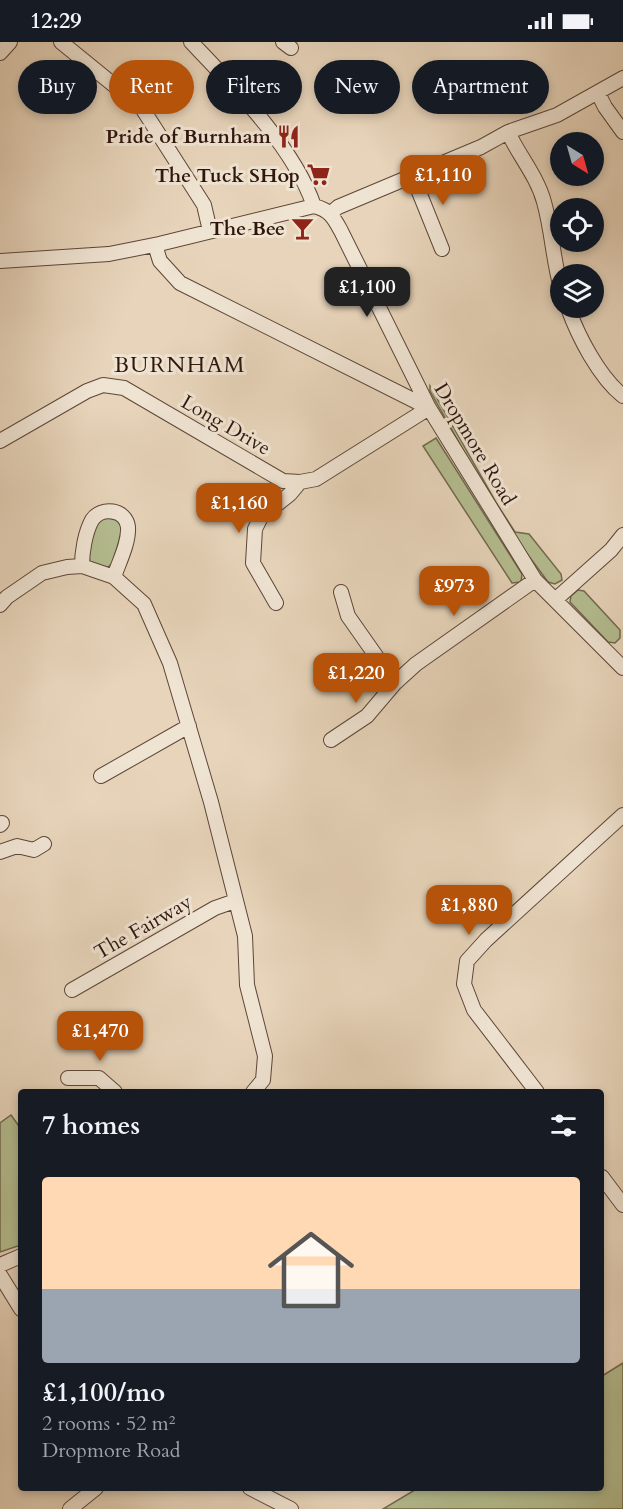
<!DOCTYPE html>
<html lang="en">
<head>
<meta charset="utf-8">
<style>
	:root { --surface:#171b24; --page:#242831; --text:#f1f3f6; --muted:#9ea1a6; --line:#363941; --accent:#b45309 }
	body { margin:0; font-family:Cardo,serif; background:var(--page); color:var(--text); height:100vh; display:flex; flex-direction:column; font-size:22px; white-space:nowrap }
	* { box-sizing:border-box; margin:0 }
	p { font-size:20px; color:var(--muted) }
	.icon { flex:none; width:33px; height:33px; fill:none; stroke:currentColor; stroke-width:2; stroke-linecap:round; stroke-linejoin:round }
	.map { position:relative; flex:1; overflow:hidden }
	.details { position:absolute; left:18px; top:1047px; width:586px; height:402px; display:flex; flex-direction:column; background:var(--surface); border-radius:6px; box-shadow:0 3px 9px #0003 }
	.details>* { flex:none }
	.hud { position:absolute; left:18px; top:18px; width:588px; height:54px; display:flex; gap:12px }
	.needle { width:39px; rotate:143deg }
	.fabs { position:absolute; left:550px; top:90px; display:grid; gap:12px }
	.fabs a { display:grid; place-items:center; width:54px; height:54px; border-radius:50%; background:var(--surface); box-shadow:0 3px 9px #0003; font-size:30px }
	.price { position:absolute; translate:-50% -51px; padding:0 14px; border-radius:12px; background:var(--accent); color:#fff; font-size:20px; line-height:39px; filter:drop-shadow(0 2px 3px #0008) }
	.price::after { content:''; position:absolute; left:50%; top:36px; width:18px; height:14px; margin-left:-9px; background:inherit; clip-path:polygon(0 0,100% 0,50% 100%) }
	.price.current { background:#222; color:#fff }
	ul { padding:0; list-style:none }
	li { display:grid; align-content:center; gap:12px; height:318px; padding:0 24px }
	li+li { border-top:2px solid var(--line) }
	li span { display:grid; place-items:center; height:186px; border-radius:6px; color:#555 }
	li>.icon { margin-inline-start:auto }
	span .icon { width:108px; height:108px; fill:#fffc; stroke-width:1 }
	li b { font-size:26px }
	h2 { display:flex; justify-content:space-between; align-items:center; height:72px; padding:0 24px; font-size:26px }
	.pill { padding:0 21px; border-radius:27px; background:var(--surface); box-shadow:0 3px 9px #0003; font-size:21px; line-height:54px }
	.pill.current { background:var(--accent); color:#fff }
	.status { display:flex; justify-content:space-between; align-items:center; height:42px; padding:0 30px; background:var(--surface); direction:ltr }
	.status svg { height:16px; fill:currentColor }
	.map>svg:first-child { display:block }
	.green { fill:#b4bd90; stroke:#726a4e; stroke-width:1.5 }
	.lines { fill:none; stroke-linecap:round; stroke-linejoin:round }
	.minor-casing { stroke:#5d4638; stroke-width:16 }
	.minor { stroke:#efe3d2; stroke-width:14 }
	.labels { text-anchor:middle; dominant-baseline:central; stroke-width:6; stroke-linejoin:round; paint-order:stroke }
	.poi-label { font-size:20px; font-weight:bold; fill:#2f160d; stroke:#efe3d2; text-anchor:end }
	.street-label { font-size:20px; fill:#2f160d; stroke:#efe3d2 }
	.quarter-label { font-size:22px; letter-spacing:1.5px; fill:#2f160d; stroke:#efe3d2 }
</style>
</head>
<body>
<div class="status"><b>12:29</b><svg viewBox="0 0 49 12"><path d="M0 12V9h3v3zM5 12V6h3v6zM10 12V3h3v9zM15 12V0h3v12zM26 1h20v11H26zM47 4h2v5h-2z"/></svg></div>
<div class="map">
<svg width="623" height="1467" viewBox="0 0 623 1467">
	<rect width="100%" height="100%" fill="#e7d4ba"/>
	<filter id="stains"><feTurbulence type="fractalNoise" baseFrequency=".00333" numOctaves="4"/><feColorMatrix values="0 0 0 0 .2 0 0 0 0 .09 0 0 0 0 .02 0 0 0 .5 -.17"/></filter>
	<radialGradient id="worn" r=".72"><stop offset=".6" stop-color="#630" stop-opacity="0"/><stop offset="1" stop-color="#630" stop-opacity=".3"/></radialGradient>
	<path class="green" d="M430,344L497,462L515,490L529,492L561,532L562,538L555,542L548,540L511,490L493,461L430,349Z
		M436,396L522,532L521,540L512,541L423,404Z
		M105,475L117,478L123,487L116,518L108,525L92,523L87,512L96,481Z
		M578,548L584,549L620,588V596L615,601L608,600L570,560L571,554Z
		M11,1073L21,1087V1203L0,1210V1081Z
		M623,1321V1467H383L418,1446H602V1334Z"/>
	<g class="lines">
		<defs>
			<path id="minor" d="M61,0L142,66L204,163L210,189
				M191,0C234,45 294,105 314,164
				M283,0L291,6
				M0,11L10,0
				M598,51L605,65L623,90
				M508,90C519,114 537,134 544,160C552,188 553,218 561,246
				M413,135L442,207
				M331,171L338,165L481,105L508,90L557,73L623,36
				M155,203L160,219L180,241L429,366
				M0,219L109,212L159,202L314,164C330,168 334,176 341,189L429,366L535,538L623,626
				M568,266C578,294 599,335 623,354
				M0,399L87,349L103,343L124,346L283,439L300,440L316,437L429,366
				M82,524C82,510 85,491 92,478C101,464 126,467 128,485C129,501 119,520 114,535
				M341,550L348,574L395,641
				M555,558L611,508L623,493
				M276,561L253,521L255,487L261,475L290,452L300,440
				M0,563L7,555L42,531L67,525L82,524L114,535L144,562L170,621L211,760L245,894L247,943L265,1014L263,1038L253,1050
				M331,698L367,674L395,641L416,622L535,538
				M101,734L189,684
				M0,783L2,781
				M0,810L17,804L34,808L44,802
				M72,948L215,866L235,859
				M68,1036H99L115,1050
				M537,1050L474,968L464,942L467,919L486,898L623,773
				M602,1135L623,1163
				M0,1223L21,1214
				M0,1233L21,1267
				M250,1446L291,1467
				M70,1467L96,1446"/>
		</defs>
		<use href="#minor" class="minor-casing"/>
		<use href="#minor" class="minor"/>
	</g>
	<defs>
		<symbol id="restaurant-bare" viewBox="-9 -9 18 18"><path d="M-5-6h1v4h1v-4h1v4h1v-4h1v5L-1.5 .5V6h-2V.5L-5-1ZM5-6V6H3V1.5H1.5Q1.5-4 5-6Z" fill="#8f2418" stroke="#efe3d2" stroke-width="2.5" paint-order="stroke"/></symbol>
		<symbol id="supermarket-bare" viewBox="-9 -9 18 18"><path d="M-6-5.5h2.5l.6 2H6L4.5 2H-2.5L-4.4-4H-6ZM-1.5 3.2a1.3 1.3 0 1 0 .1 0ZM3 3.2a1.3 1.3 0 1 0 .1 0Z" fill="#8f2418" stroke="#efe3d2" stroke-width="2.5" paint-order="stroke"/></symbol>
		<symbol id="bar-bare" viewBox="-9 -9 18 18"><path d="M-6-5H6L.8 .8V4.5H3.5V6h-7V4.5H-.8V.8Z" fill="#8f2418" stroke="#efe3d2" stroke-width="2.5" paint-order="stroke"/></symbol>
	</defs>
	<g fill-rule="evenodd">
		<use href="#restaurant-bare" x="272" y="78" width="33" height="33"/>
		<use href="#supermarket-bare" x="302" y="116" width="33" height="33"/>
		<use href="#bar-bare" x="286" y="170" width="33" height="33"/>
	</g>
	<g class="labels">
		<g class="poi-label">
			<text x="271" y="94">Pride of Burnham</text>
			<text x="300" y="133">The Tuck SHop</text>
			<text x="285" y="186">The Bee</text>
		</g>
		<g class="street-label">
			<text transform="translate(226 383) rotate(30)">Long Drive</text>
			<text transform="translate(475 402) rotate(59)">Dropmore Road</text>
			<text transform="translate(143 885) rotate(-30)">The Fairway</text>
		</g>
		<g class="quarter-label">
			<text x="180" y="323">BURNHAM</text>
		</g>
	</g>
	<rect width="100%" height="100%" filter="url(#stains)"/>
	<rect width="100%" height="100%" fill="url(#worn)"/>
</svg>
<div class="fabs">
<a><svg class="needle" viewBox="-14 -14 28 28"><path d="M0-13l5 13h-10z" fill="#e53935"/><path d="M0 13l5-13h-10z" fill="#9ea1a6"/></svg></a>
<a><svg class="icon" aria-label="locate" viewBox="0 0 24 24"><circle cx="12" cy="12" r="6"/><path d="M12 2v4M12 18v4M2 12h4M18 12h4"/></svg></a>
<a><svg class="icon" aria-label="layers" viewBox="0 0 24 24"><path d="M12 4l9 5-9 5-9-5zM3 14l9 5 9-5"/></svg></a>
</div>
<b class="price" style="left:443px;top:164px">£1,110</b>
<b class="price current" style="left:367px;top:276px">£1,100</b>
<b class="price" style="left:239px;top:492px">£1,160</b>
<b class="price" style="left:454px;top:575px">£973</b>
<b class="price" style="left:356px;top:662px">£1,220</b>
<b class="price" style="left:469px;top:894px">£1,880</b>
<b class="price" style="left:100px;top:1020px">£1,470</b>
<div class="hud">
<a class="pill">Buy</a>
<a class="pill current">Rent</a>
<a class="pill">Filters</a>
<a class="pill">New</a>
<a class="pill">Apartment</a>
</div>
<section class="details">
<h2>7 homes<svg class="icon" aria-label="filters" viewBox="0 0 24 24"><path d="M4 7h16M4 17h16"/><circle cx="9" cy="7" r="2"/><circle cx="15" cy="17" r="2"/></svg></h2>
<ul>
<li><span style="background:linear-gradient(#ffd9b3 60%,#9aa5b1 0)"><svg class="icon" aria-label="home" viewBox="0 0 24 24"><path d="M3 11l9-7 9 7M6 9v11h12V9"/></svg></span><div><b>£1,100/mo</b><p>2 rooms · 52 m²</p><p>Dropmore Road</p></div></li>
</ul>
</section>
</div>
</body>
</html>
